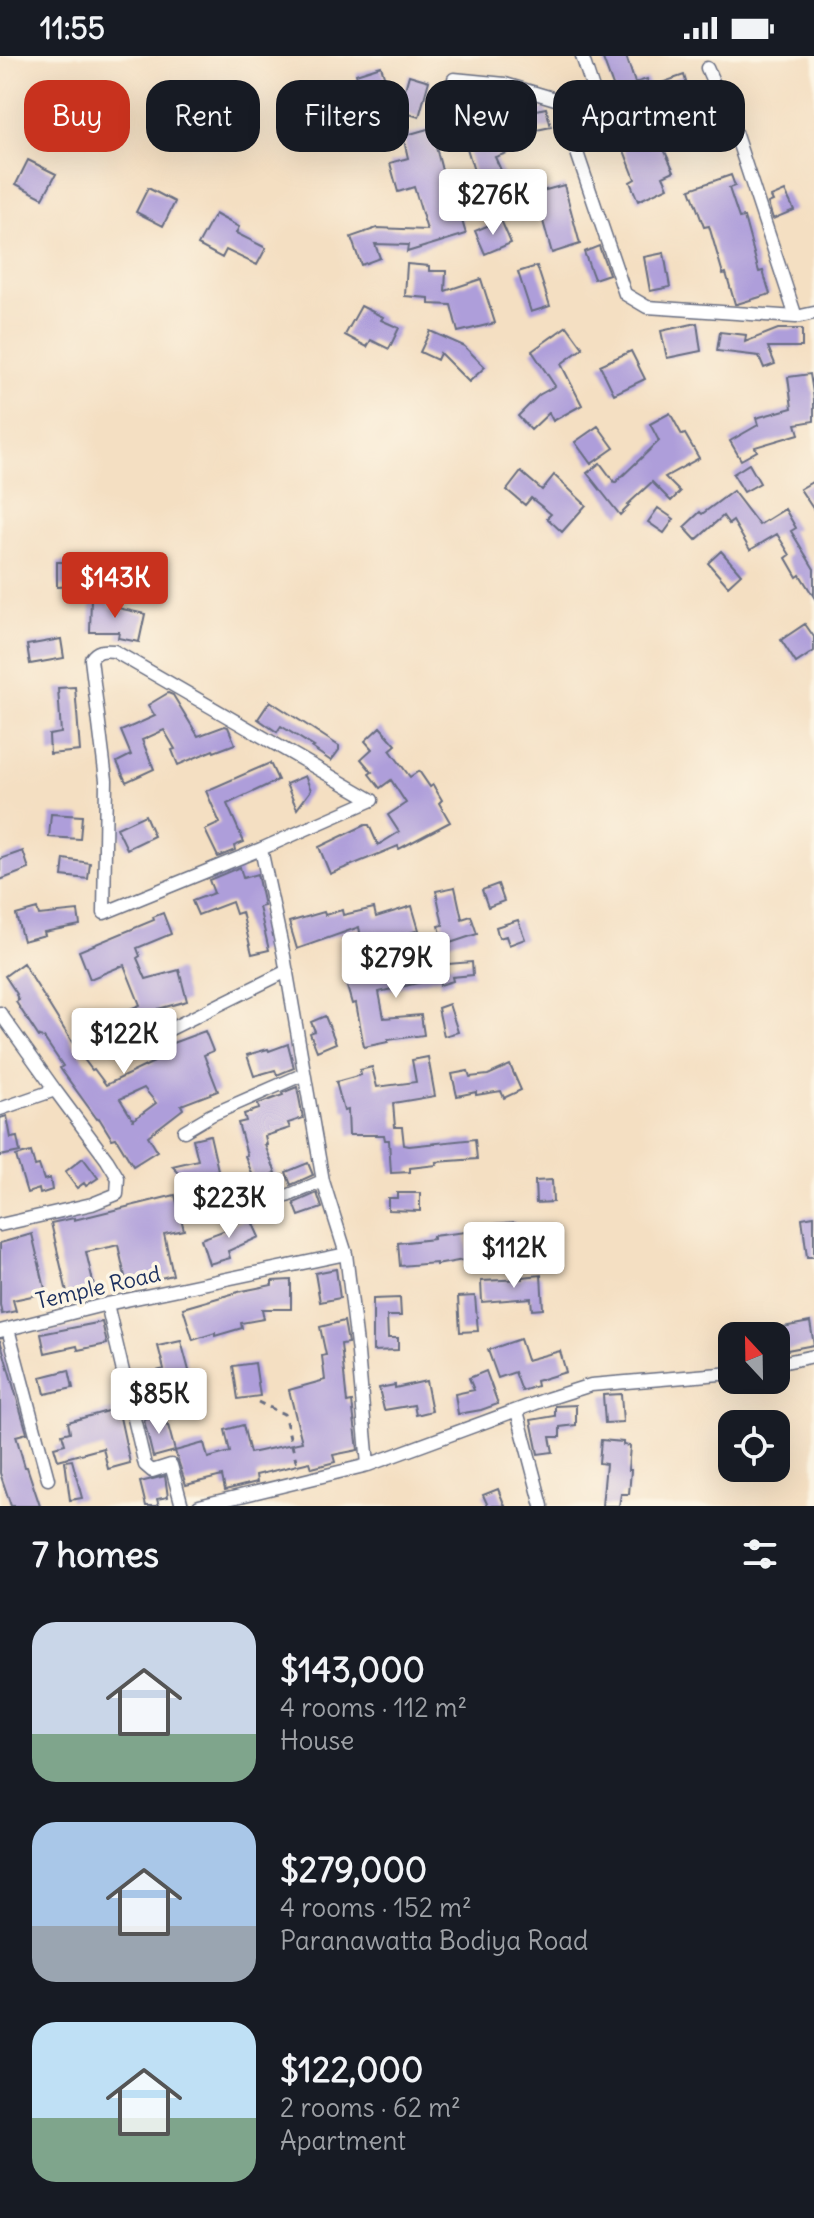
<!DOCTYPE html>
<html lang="en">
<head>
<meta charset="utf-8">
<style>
	:root { --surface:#171b24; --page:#242831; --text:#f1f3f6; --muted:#9ea1a6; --accent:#c8321e }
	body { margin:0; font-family:Delius,sans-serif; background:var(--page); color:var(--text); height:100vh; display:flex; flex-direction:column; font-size:30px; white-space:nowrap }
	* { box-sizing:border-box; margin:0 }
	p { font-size:26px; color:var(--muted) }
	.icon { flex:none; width:44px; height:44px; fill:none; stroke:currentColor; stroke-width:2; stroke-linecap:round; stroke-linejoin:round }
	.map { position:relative; height:1450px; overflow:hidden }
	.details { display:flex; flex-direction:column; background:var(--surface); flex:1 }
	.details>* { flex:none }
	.banner { position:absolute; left:24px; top:24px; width:766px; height:72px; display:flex; gap:16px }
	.needle { width:52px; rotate:338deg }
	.controls { position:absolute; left:718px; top:1266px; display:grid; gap:16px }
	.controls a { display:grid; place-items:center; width:72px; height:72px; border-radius:16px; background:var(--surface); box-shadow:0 8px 32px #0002; font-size:40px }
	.price { position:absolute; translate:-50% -68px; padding:0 18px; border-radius:8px; background:#fff; color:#222; font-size:26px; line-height:52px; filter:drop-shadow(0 2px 4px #0008) }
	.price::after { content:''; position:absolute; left:50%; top:48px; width:24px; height:18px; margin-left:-12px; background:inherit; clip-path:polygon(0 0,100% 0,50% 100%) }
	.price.current { background:var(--accent); color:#fff }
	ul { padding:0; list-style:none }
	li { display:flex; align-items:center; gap:24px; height:200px; padding:0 32px }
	li span { display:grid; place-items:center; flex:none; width:224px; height:160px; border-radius:24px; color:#555 }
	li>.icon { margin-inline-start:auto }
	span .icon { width:96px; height:96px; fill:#fffc; stroke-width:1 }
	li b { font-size:34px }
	h2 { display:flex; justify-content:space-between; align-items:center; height:96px; padding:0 32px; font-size:34px }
	.pill { padding:0 28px; border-radius:24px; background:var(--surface); box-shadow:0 8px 32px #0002; font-size:28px; line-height:72px }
	.pill.current { background:var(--accent); color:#fff }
	.status { display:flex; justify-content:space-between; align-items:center; height:56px; padding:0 40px; background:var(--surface); direction:ltr }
	.status svg { height:22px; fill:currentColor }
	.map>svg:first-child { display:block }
	.building { fill:#ae9eda; fill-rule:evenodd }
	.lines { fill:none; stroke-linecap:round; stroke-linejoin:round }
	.street-casing { stroke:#676d81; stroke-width:15 }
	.path { stroke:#676d81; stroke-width:3; stroke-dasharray:6 6; stroke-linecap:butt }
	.street { stroke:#fff; stroke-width:12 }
	.labels { text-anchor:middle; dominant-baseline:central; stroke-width:7; stroke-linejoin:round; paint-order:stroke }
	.street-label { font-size:22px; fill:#1b2f5e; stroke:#fcf5e5 }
</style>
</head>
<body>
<div class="status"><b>11:55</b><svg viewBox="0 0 49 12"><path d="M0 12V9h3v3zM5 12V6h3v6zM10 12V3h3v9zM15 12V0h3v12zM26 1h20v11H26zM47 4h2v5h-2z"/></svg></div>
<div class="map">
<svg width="814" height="1450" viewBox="0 0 814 1450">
	<rect width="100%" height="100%" fill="#fcf5e5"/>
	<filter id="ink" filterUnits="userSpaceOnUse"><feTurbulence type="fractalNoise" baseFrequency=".0125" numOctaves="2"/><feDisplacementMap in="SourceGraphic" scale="16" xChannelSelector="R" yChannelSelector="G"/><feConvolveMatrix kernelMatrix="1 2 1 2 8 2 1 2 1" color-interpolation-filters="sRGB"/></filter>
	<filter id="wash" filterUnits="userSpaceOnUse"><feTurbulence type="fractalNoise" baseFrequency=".006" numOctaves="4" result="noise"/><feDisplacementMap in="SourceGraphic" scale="32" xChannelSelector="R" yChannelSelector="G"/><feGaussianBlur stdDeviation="1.8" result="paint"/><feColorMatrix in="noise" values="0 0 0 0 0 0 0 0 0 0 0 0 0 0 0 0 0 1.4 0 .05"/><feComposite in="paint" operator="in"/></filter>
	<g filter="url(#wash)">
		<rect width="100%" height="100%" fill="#f4dfc2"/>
		<g id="blocks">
			<path class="building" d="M602,0H626L635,27L647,23L650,31L684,19L701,77L662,89L674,115L663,120L668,131L638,145L630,126L635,123L618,79L592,92L581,70L604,59L599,46L616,38Z
				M381,10L392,45L367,53L356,18Z
				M409,19L429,25L419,61L399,55Z
				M546,52L551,71L527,76L522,57Z
				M719,62L726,76L713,81L707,67Z
				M431,72L445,126L450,124L466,178L407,196L408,189L375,188L380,202L361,209L351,181L377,172L427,174L414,131L398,136L390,107L408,102L403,80Z
				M502,78L507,97L495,101L508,130L479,142L468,118L474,115L466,89Z
				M28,104L56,118L43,142L16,128Z
				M731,119L735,130L729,132L739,162L744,161L759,216L763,215L770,238L737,248H735L726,217L723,218L709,170L704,171L690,133Z
				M564,129L580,188L552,197L535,137Z
				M148,132L175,146L163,170L136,156Z
				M785,135L794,154L773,163L768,147L773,145L771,141Z
				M215,158L239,171L236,177L266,192L257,209L226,194L222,202L198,189Z
				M501,164L511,187L485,198L475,175Z
				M599,190L609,218L594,223L584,196Z
				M664,197L670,231L650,235L644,201Z
				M407,208L429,210V215H446L445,235L481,223L495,267L458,276L451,249L429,248V242L405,240Z
				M537,210L550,250L531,256L518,216Z
				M361,250L383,261L381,264L399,272L389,293L371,284L367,291L345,279Z
				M697,267L701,295L667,302L661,275Z
				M567,270L583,292L561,308L582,349L553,365L549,357L531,374L518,360L539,339L555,330L532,295Z
				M778,273H802V291H768L775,308L764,312L759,300L717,295L720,276L746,279L745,286Z
				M430,275L464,290L485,311L469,326L440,297L437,304L420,296Z
				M631,295L645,323L614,338L600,309Z
				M810,318L814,343V365L796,368L799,378L755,391L757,395L741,404L730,385L758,369L756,362L792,352L788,321Z
				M670,357L682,379L685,378L699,402L665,421L680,436L671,445L652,426L627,449L629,450L620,459L587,417L600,407L615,427L659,385L650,368Z
				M598,370L614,392L591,408L575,386Z
				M749,408L760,427L744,436L733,418Z
				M521,416L542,434L554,419L586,449L562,476L547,462L551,458L531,442L525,449L507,434Z
				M814,425V454L800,433Z
				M733,435L759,469L785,453L796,472L791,475L814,513V541L800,519L797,521L786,502L790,499L777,478L750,494L733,465L729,468L723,460L696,484L684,471L700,456L702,458Z
				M658,452L674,463L664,477L648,466Z
				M721,495L741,518L728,530L708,507Z
				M57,506H75L76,530L57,531Z
				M91,542H109V550L145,558L139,586L118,582L119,576H90Z
				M805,568L814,581V595L796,607L781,584Z
				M61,583L64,602L30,608L27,589Z
				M75,631L80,695L50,698L49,679L61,677L58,632Z
				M168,637L173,639L198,680L225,670L228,671L235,688L214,696L213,694L178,709L172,694L175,693L164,674L142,684L154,713L126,726L117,706L131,699L121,675L155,660L148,649Z
				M270,645L339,690V694L331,705L312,692L314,691L281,670L277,676L258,663Z
				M380,671L396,689L390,694L410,721L419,715L430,731L433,729L442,744L439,747L450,766L399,793L398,790L330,818L319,791L365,769H369L378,789L399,776L388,759L406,747L391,724L380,732L369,718L372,716L361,703L372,693L365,685Z
				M270,707L278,724L227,748L244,786L234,790L235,794L218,801L205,774L220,767L206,735Z
				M305,720L311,734L297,753L286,728Z
				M51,758L82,760L80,783L49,781Z
				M145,759L154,780L127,793L117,772Z
				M23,795L29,813L0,824V803Z
				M64,803L90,807L88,823L62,820Z
				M240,811L243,822L257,818L264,850L259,851L269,894L252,898L242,856L236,858L232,846L198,859L192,845L214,837L209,824Z
				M498,828L504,845L488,851L482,834Z
				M455,831L462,863L471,860L477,878L444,889L439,870L443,869L436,835Z
				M412,850L419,874L363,892L359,871L297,893L289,866L324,856L325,859L342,854L343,859L374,852L376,861Z
				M37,853L39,859L78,855L80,869L44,876L45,879L23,885L16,859Z
				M163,857L171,878L137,892L140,900L137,902L146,923L179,914L187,945L158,953L162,965L161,967L142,977L140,972L104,995L92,976L125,955L140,949L124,909L90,923L79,895L154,864L153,861Z
				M518,864L525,883L509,889L506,880L499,882L496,871Z
				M447,905L448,908L472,906L473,919L452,921L453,925L440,929L439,922L379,936L384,962L421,959L424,979L388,984V986L364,991L356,947L352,948L346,927L417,908L418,914Z
				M23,907L77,994L92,1014L94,1013L106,1029L154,1006L149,994L168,984L170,988L205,975L213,995L204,999L218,1035L181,1049L183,1053L148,1080L157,1095L133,1110L116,1082L112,1083L99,1062L97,1063L60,1012L63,1010L44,982L39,981L16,946L19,944L16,939L17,938L5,920ZM144,1032L156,1047L133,1064L120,1043Z
				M449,948L458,976L444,980L438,952Z
				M325,960L336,987L317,995L310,977L315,975L311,966Z
				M288,988L294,1012L277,1019L275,1014L254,1020L247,999L268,993L269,995Z
				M428,1001L435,1040L393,1047L395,1071H402L404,1089L409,1090L475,1083L477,1103L436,1106L437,1109L410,1112V1116L391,1117L389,1084H385L384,1079H349L348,1054L344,1055L336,1026L361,1019L360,1014L372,1011L377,1031L416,1026L412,1004Z
				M510,1009L521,1034L504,1042L501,1035L476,1039V1036L457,1040L452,1018L468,1015L470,1021L488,1019Z
				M297,1031L303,1062L288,1067L290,1072L265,1080L267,1089H265L276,1117L255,1125L245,1100L247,1099L238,1067L246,1065L244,1058L259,1053L258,1048L283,1039L282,1037Z
				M7,1060L11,1082L17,1081L20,1096L0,1100V1062Z
				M210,1079L218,1114L184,1122L172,1110L198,1104L193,1083Z
				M31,1096L35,1110L39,1109L44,1124L50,1122L52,1134L40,1138L39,1133L27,1137L16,1100Z
				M83,1102L98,1122L86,1130L84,1127L77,1132L65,1116Z
				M308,1107L313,1119L291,1129L286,1116Z
				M552,1124L553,1146L536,1147L535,1125Z
				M214,1127L230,1146L218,1157L201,1140Z
				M317,1137L322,1152L299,1160L294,1147Z
				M397,1137H420V1155L388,1154V1142H397Z
				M175,1139L184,1174L164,1178L173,1219L152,1224V1219L126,1225L118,1189L110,1191L86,1196L96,1238L72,1243L71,1240L68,1241L51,1167L74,1162V1164Z
				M814,1160V1201H807L802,1162Z
				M250,1161L259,1181L228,1195L230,1202L209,1208L201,1183L231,1172L230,1170Z
				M515,1166L516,1170L549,1171L547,1200L525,1199V1191L497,1193L495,1168Z
				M465,1176L469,1203L436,1209V1207L400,1210L398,1187L433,1183V1180Z
				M32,1178L46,1237L13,1244L16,1255L2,1258L0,1249V1187Z
				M336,1213L340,1242L320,1246L315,1217Z
				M541,1219L543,1253L532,1254L531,1242L482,1246L481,1225L522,1223V1221Z
				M291,1224V1253H262L264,1263L241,1267L242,1272L215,1280V1277L193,1284L183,1252L242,1235L272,1229V1225Z
				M475,1240L478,1275L460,1276L458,1241Z
				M400,1242L401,1260H387L388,1282H398V1294L373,1295V1243Z
				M344,1265L348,1287L341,1288L347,1347L352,1346L358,1394L333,1399L335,1406L312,1412L310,1406L256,1419L257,1426L225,1434L222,1420L186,1429L175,1395L204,1387L208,1402L230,1396L225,1374L243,1369L250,1397L302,1386L289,1334L325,1324L322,1300L326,1299L320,1271Z
				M102,1266L107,1288L78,1294L77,1290L45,1297L41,1278Z
				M810,1266L814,1289L787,1294L783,1271Z
				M520,1283L527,1304L560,1295L566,1316L536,1325L537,1330L522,1335L515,1316L498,1322L488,1294Z
				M0,1284L27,1377L16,1380L25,1411H27L40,1450H11L0,1417Z
				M181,1285L195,1337L165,1344L157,1315L164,1313L158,1290Z
				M255,1307L260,1340L238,1343L233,1310Z
				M69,1314L73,1332L45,1338L41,1321Z
				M486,1315L498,1348L481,1354L458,1358L455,1338L474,1334L469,1322Z
				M426,1325L432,1355L416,1359L414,1349L384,1354L379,1332L395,1329V1332Z
				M621,1338L623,1366L605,1367L603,1339Z
				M576,1349V1369L560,1371V1381H550L553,1396L538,1398L531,1364L555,1360V1350Z
				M118,1352L130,1407L108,1413L103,1392L58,1404L54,1391L65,1388L62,1378L70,1376L68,1366Z
				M165,1358L175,1395L153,1401L144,1364Z
				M601,1384L623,1386V1389L630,1390L628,1414H631L629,1438H621L619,1450H602L606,1408L599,1407Z
				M72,1404L82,1442L70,1444L65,1405Z
				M165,1420L168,1441L157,1443L159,1450H146L140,1426Z
				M498,1433L505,1450H488L483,1439Z"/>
		</g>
	</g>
	<g filter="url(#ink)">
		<use href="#blocks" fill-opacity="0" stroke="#676d81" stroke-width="2"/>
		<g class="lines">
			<defs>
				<path id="street" d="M582,0L594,36L568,60L571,79L625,238L647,251L796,261L814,257
					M707,12L734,73L796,261
					M454,23L505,28L579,50
					M261,793L104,857L106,724L91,603C97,594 103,594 114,595L372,744
					M0,957L55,1034
					M138,989L287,915
					M0,1053L55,1034L107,1104L118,1122L117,1138L92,1148L0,1169
					M184,1075L211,1059L304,1018
					M231,1135C236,1140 240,1145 247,1147C265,1153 304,1132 323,1125
					M107,1248L145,1409L152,1415L171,1409L182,1450
					M8,1273L48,1423
					M0,1275L107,1248L346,1198
					M776,1308L814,1300
					M517,1355L542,1450
					M368,1409L547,1343L591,1329L732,1317
					M199,1450L368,1409L358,1297L346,1198L323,1125L284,900L261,793L372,744"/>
			</defs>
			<use href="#street" class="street-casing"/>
			<path class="path" d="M258,1346L284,1358L298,1412"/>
			<use href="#street" class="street"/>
		</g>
	</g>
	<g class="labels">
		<g class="street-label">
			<text transform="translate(98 1231) rotate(-13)">Temple Road</text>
		</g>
	</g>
</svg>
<div class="controls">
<a><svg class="needle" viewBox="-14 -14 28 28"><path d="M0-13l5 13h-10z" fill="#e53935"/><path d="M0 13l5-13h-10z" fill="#9ea1a6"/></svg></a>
<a><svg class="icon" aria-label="locate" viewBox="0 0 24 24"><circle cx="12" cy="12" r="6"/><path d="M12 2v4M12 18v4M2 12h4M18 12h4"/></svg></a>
</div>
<b class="price" style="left:493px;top:181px">$276K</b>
<b class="price current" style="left:115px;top:564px">$143K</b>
<b class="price" style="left:396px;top:944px">$279K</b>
<b class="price" style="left:124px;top:1020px">$122K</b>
<b class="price" style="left:229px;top:1184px">$223K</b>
<b class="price" style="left:514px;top:1234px">$112K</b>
<b class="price" style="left:159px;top:1380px">$85K</b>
<div class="banner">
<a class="pill current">Buy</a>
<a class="pill">Rent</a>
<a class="pill">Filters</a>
<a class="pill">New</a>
<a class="pill">Apartment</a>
</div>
</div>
<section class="details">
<h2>7 homes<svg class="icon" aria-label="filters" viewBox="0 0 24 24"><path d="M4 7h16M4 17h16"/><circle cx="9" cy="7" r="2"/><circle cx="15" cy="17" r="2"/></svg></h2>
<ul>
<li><span style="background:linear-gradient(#c9d6e8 70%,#7fa58c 0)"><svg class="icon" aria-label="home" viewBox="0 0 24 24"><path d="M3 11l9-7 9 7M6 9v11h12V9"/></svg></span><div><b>$143,000</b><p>4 rooms · 112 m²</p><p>House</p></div></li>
<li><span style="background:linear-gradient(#a9c7e8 65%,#9aa5b1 0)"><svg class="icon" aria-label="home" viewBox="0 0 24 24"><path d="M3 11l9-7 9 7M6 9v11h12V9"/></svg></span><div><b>$279,000</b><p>4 rooms · 152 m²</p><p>Paranawatta Bodiya Road</p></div></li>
<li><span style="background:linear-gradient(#bfe0f5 60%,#7fa58c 0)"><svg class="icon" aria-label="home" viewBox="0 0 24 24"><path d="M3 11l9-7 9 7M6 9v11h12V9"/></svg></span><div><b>$122,000</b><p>2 rooms · 62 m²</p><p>Apartment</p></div></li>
</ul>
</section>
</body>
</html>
